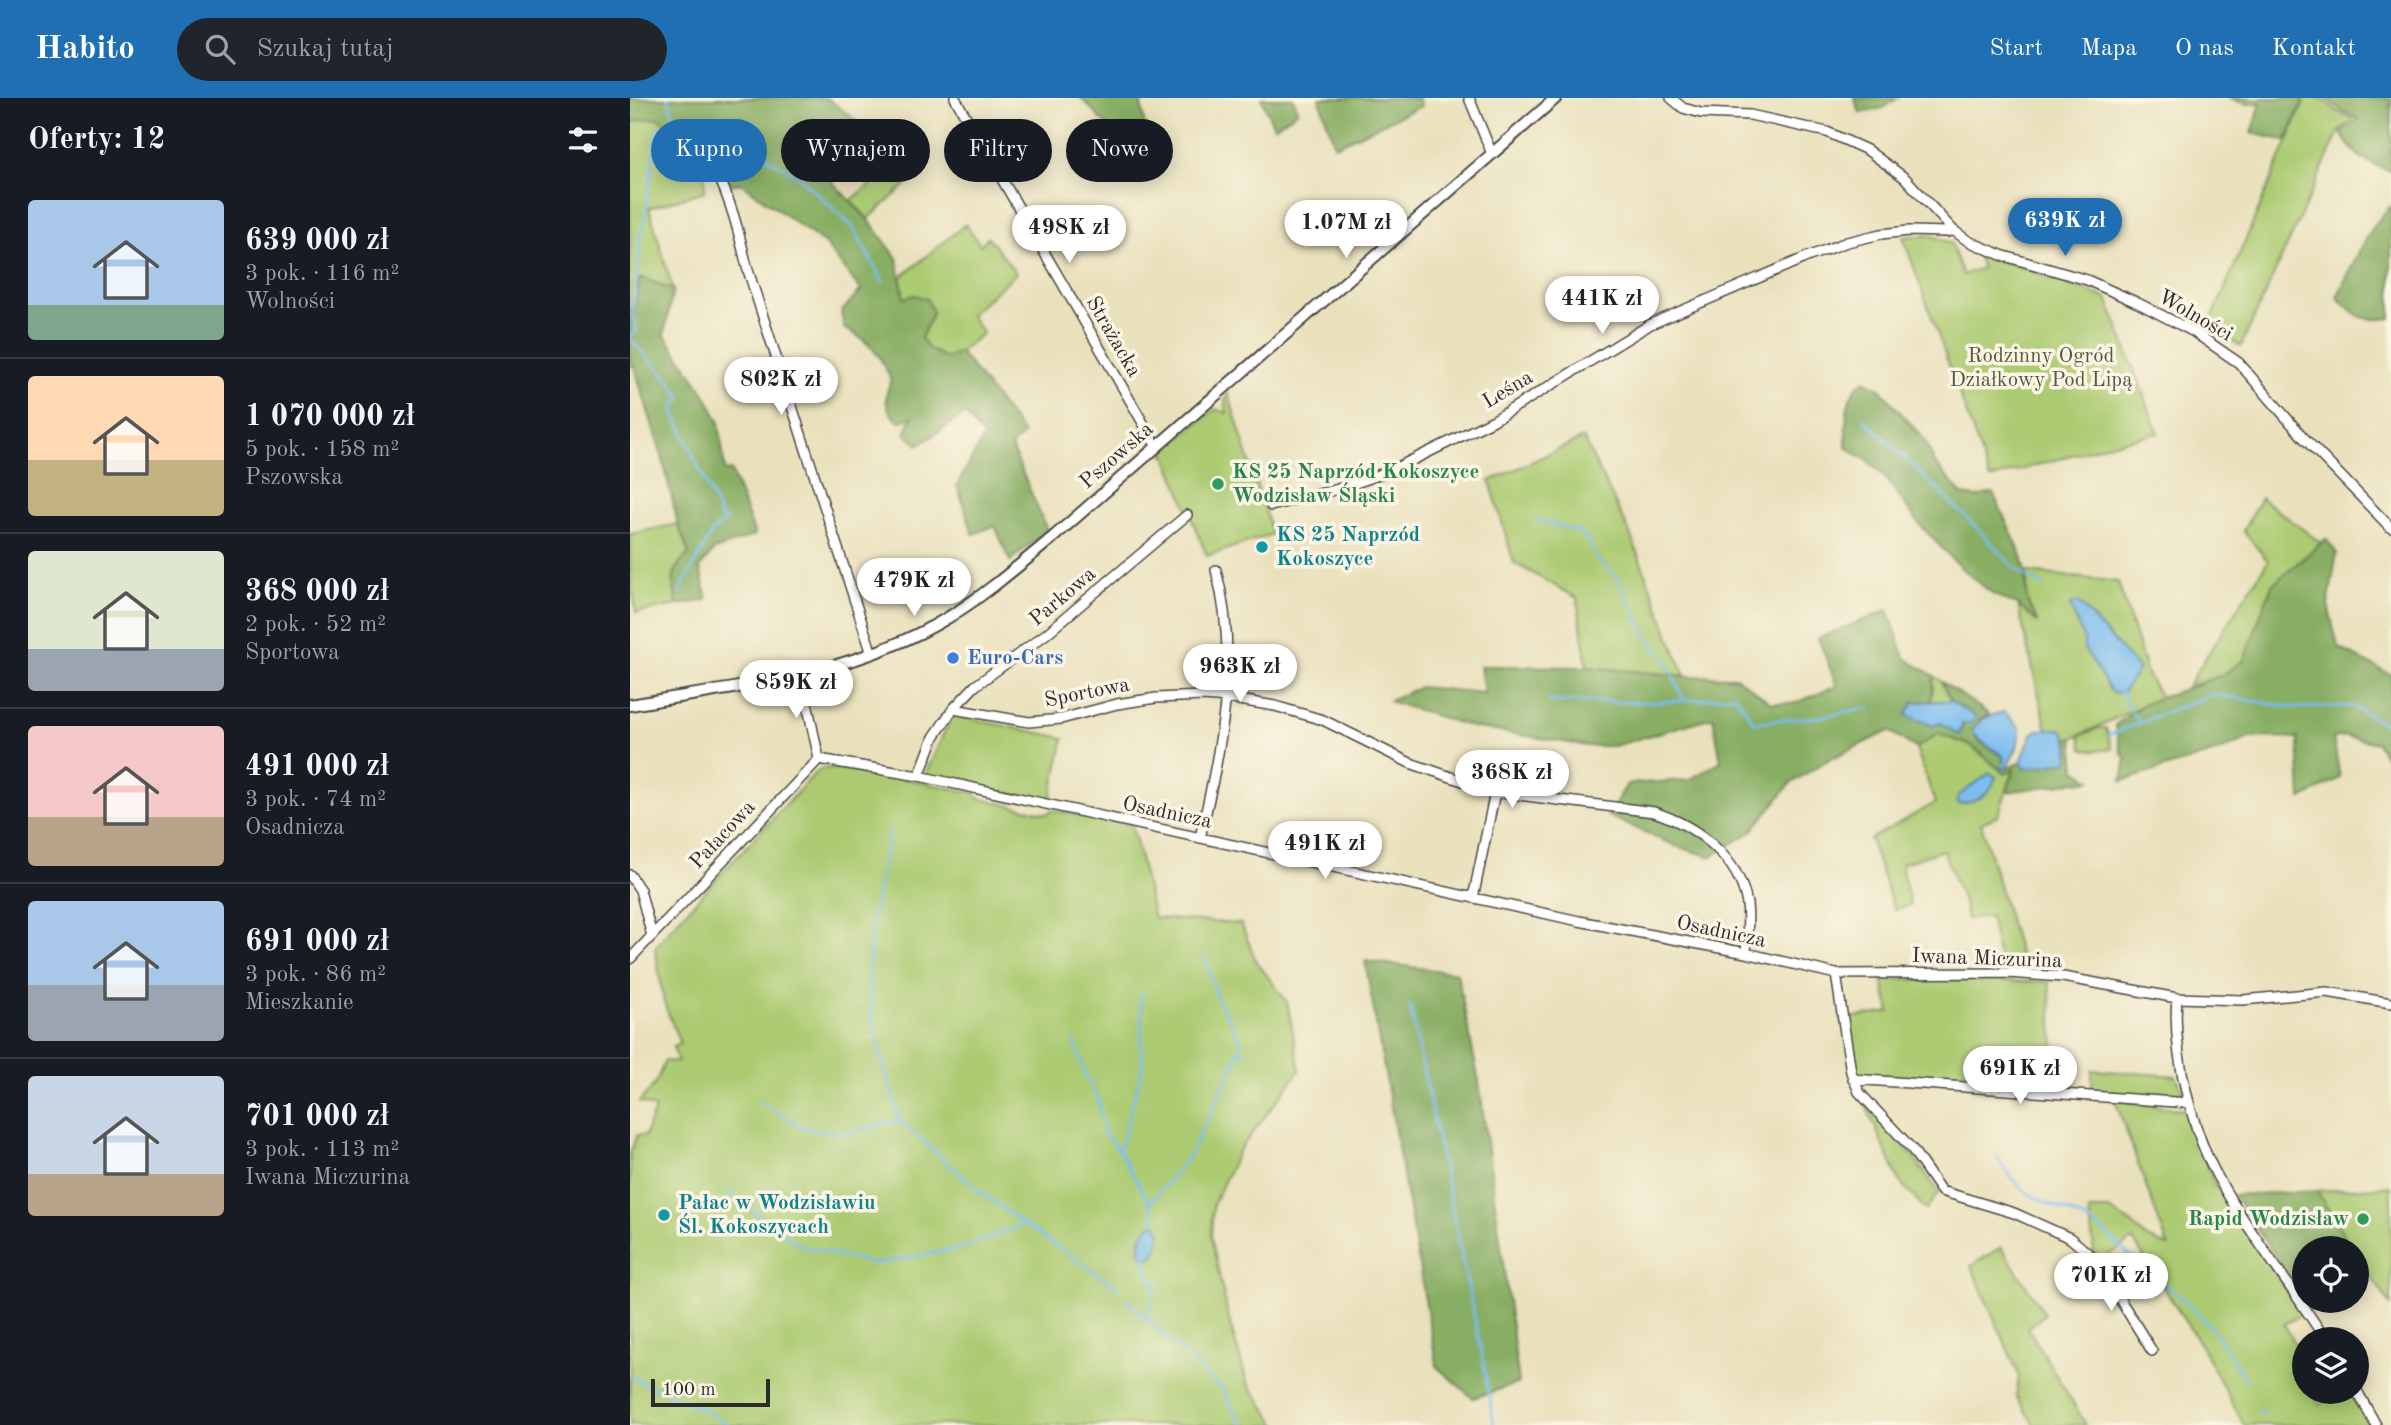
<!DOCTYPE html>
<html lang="pl">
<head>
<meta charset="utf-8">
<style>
	:root { --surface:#171b24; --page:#20242c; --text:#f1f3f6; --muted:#9ea1a6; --line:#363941; --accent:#1f6fb2 }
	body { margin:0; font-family:"Old Standard TT",serif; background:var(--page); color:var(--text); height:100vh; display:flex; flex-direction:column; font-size:26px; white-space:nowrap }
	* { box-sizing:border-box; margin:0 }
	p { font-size:23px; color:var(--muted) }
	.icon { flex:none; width:38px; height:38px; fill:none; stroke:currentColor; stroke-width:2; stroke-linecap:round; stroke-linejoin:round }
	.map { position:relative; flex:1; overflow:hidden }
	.panel { display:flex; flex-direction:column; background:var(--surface); width:630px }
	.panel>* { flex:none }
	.guide { position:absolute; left:21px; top:21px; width:665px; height:63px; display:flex; gap:14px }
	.tools { position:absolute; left:1662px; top:1138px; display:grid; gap:14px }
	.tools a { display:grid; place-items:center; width:77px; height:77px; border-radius:50%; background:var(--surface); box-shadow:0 4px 18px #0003; font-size:35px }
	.scale { position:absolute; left:21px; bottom:18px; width:119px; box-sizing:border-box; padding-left:7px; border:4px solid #2b2b2b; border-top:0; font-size:19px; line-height:24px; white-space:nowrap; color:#2b2b2b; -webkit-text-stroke:5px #fcf5e5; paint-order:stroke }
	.price { position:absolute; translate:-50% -60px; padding:0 16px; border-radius:24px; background:#fff; color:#222; font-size:23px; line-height:46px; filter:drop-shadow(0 2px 4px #0008) }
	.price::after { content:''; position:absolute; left:50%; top:42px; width:21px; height:16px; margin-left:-10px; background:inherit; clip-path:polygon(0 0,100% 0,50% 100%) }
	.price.selected { background:var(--accent); color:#fff }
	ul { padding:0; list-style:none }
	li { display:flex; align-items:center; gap:21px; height:175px; padding:0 28px }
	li+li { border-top:2px solid var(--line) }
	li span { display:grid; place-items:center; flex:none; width:196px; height:140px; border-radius:7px; color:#555 }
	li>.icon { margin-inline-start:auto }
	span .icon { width:84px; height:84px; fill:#fffc; stroke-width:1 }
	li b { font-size:30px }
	h2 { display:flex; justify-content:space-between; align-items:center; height:84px; padding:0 28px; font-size:30px }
	.chip { padding:0 24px; border-radius:32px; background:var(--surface); box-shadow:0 4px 18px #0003; font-size:24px; line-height:63px }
	.chip.selected { background:var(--accent); color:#fff }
	header { display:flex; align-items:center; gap:42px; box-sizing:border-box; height:98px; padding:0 35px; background:var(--accent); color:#fff }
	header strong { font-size:33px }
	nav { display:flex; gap:38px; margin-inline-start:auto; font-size:24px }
	.search { width:490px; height:63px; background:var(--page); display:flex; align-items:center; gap:18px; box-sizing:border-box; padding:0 24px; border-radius:38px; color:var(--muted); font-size:26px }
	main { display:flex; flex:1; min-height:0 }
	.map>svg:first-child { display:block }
	.green { fill:#abca71; stroke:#6b7a4e; stroke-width:2 }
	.forest { fill:#88ae63; stroke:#5a6c47; stroke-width:2 }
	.water { fill:#7bbdf0; stroke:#53748e; stroke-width:2 }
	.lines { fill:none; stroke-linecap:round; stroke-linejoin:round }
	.stream { stroke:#7bbdf0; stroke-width:2.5 }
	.minor-casing { stroke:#484641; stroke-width:12 }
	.major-casing { stroke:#484641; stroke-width:14 }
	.minor { stroke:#fff; stroke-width:9 }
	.major { stroke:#fff; stroke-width:10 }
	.leisure-dot { fill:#2e9e5b; stroke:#fcf5e5; stroke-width:2.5 }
	.culture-dot { fill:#0f9aa8; stroke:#fcf5e5; stroke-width:2.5 }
	.shop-dot { fill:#3f7fe0; stroke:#fcf5e5; stroke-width:2.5 }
	.labels { text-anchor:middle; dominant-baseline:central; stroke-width:7; stroke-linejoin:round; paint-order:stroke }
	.street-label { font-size:21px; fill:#2b2b2b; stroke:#fcf5e5 }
	.park-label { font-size:21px; fill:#515b40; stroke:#fcf5e5 }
	.leisure-label { font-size:21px; font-weight:bold; fill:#27864d; stroke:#fcf5e5; text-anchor:start }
	.culture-label { font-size:21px; font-weight:bold; fill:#0d838f; stroke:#fcf5e5; text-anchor:start }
	.shop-label { font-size:21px; font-weight:bold; fill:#366cbe; stroke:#fcf5e5; text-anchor:start }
</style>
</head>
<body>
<header>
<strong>Habito</strong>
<div class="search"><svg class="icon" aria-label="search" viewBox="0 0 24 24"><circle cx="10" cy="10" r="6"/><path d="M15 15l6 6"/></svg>Szukaj tutaj</div>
<nav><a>Start</a><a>Mapa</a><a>O nas</a><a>Kontakt</a></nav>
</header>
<main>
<section class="panel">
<h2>Oferty: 12<svg class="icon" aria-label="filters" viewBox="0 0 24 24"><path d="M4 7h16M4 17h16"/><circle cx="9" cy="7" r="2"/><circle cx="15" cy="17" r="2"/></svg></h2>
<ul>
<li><span style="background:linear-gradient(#a9c7e8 75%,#7fa58c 0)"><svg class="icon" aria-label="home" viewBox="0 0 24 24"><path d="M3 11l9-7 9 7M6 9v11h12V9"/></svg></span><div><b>639 000 zł</b><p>3 pok. · 116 m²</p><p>Wolności</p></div></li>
<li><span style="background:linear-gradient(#ffd9b3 60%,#c2b280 0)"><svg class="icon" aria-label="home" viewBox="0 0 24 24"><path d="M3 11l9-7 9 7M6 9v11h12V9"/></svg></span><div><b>1 070 000 zł</b><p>5 pok. · 158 m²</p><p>Pszowska</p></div></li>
<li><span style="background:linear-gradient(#dfe7d0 70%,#9aa5b1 0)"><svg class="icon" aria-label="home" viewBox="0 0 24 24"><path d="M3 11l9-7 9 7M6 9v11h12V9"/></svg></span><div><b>368 000 zł</b><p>2 pok. · 52 m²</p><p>Sportowa</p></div></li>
<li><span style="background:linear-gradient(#f6c9c9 65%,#b9a48a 0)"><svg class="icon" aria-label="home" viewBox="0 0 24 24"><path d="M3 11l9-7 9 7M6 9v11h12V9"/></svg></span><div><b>491 000 zł</b><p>3 pok. · 74 m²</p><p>Osadnicza</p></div></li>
<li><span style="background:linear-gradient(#a9c7e8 60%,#9aa5b1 0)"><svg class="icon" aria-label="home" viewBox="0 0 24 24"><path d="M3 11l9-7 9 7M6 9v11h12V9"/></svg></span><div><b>691 000 zł</b><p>3 pok. · 86 m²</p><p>Mieszkanie</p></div></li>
<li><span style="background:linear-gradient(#c9d6e8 70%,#b9a48a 0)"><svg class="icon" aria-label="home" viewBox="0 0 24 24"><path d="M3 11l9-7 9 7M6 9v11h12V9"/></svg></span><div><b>701 000 zł</b><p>3 pok. · 113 m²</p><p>Iwana Miczurina</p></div></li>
</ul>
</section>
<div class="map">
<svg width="1761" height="1327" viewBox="0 0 1761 1327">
	<rect width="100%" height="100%" fill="#fcf5e5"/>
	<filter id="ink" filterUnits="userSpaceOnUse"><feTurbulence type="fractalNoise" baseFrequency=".0143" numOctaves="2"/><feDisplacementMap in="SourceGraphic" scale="14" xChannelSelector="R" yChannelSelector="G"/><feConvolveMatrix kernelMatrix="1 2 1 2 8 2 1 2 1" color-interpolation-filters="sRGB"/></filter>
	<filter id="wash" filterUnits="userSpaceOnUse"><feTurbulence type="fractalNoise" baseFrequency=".00686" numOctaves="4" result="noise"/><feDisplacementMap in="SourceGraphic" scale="28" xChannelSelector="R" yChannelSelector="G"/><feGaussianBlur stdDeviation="1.57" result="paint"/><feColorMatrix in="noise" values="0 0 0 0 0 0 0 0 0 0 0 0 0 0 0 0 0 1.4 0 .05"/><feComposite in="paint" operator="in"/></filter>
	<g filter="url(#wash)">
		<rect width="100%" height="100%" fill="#e9e1bc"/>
		<path class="green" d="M1676,0H1692L1708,14L1724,21L1709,34L1611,248L1578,230Z
			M26,20L53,32L74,63L75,93L19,110L43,192L10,179L3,217L0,218V24Z
			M266,66L279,84L238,121L220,103Z
			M336,126L350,147L358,139L386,175L340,217L353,235L330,254L316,260L298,251L291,240L303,214L274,201L270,180Z
			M1300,137L1321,145L1333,177L1352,170L1346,154L1477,200L1528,335L1476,347L1360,381L1273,139Z
			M598,295L642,436L577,458L534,353L585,311L597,315L595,302Z
			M953,340L998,431L1055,578L957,569L947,500L884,465L860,383Z
			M1631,400L1691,445L1642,487L1614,562L1590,578L1557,589L1638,463L1613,433Z
			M48,426L59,456C38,473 43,483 47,507L6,515L0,479V436Z
			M1397,474L1488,484L1518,578L1531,599L1443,640L1438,641L1432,631L1417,632L1388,507L1406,523L1397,503Z
			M1304,578L1311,583L1321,603H1301Z
			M322,617L434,640L420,704L298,678L296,675Z
			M1469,630H1476L1482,651L1466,653L1453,651L1450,638Z
			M1308,636L1342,648L1375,676L1384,670L1368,718L1351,725L1394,872L1371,871L1360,818L1337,821L1333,803L1313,752L1271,766L1280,807L1264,811L1240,741L1305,705L1286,650Z
			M194,670L234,673L345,695L347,700L418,716L421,712L502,726L524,820L611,826L626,863L657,904L670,972L608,1054L583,1107L581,1139L600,1226L617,1284L647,1327H0V1055L7,1037L15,1038L25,1010L9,1004L25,986L35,963L48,964L43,949L50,946L34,904L25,850L40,831L187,673Z
			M1252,881L1419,884L1427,989L1388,988L1226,976L1218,920L1260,914Z
			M1462,972L1546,978L1555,998L1550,1004L1462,993Z
			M1485,1002L1556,1012L1560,1015L1584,1086L1597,1101L1673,1216L1654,1226L1675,1263V1293H1681L1690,1306L1711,1293H1719L1739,1327H1614L1573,1251L1503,1142L1469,1163L1464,1155L1459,1112H1479L1501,1125L1517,1140L1538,1148Z
			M1234,1003L1275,1048L1309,1094L1296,1112L1269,1083Z
			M1761,1088V1207L1727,1159V1150H1722L1687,1093Z
			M1371,1149L1415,1216L1398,1230L1456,1327H1404L1386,1298L1389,1277L1341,1168Z"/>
		<path class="forest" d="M0,0H197L228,24L183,59L204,86L238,121L267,160L274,200L285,197L297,201L303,214L291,240L298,250L316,260L330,254L394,336L381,348L417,432L380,463L365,428L343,436L327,387L354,339L335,316L289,347L275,336L282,319L269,324C255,312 253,300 261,283C252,258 239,242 214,230L211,214L231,192L195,146L111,85L97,87L89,67L72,65L53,32L26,20L0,24Z
			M451,0H510L518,46L506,49L494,46Z
			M631,0H663L668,13L644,29Z
			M689,0H788L791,8L705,48Z
			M1224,0H1268L1253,10L1230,15Z
			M1599,0H1674L1656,43L1622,35L1631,5L1616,6Z
			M1697,0H1761V73C1736,64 1724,59 1711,35L1729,21L1711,12Z
			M1761,108V220C1733,224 1726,219 1707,199C1722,169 1737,131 1761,108Z
			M10,179L43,192L34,236L77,299L89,324L95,373L101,372L125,437L84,452L70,469L77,502L47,507C43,482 39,474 59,456L48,426L32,358L4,268H0V218L3,217Z
			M1235,282L1249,290L1294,341L1305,365L1332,397L1347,399L1363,395L1392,458L1395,470L1397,503L1408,525L1388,507L1364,497L1329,468L1292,429L1253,377L1238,363L1216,349C1216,326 1213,295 1235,282Z
			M1696,441L1707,455L1698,507L1708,549L1761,577V667L1747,645L1716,638L1703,640L1710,680L1671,701L1668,640L1633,639L1619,640L1592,652L1492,683L1496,660L1492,656L1485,627L1514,606L1590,578L1614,562L1642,487Z
			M1258,512L1275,560L1304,578L1301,603L1284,604L1330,636L1333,625L1345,619L1321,603L1311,583L1359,616L1349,622L1346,641L1374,659L1372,670L1376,671L1391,664L1395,671L1440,654L1438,641L1443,640L1446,672L1461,682L1377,694L1384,671L1375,676L1342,648L1308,636L1286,650L1259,633L1196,663L1160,686L1122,733L1081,759L1046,748L978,718L997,686L1059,682L1091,663L1083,619L984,648H958L842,629L759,603L790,589L854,595L850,568L957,569L1055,578L1106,579L1141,605H1166L1207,588L1188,540Z
			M735,863L827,875L849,984L889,1285L843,1300L807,1269Z
			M1687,1093L1722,1150H1675V1195L1671,1197L1604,1097Z"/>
		<path class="water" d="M1448,504L1509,571L1493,594L1482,595L1454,550V542L1440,507Z
			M1321,603L1346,619L1342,625H1333L1329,637L1310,625L1303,628L1276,617L1284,604Z
			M1374,614L1390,630L1387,650L1376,671L1372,670L1374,659C1363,649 1348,645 1342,632C1351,620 1359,617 1374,614Z
			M1432,631C1439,642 1441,650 1438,663L1395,671L1391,664L1402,636L1408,632Z
			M1360,675L1366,679C1360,697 1347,705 1328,706V698Z
			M525,1124L531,1135L526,1154L521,1160L515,1159L510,1154C509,1139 513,1133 525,1124Z"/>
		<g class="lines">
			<path class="stream" d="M38,0L46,26
				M0,237L7,232L2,217L8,174L10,135L14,125L27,31L46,26L56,18L96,30L110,44L168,78L223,129L253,184
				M0,241L38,280L51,299L43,312L92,421L96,422L82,434L49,494
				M1234,321L1333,416L1387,472L1413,488
				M906,422L951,434L961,447L965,459L988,480L1018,541L1036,562L1053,601
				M1491,594L1504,619L1510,624
				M918,603C980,604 1043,607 1105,597L1124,624L1190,619L1240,609
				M1479,637L1583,596L1665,610L1722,608L1761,629
				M260,733C246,796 231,864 244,929C251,960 262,991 269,1022
				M511,894L512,971L489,1053L520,1106
				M780,907L852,1256L864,1327
				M444,942L455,976L468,1001L474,1035L489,1053
				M609,953L617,956
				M128,1003L174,1030L215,1036L269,1022L352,1095L392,1125
				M1367,1059C1374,1069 1381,1081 1390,1089C1412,1108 1442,1111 1466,1128C1480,1138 1492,1152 1506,1163C1530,1184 1561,1204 1581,1230C1594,1247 1605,1266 1617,1284
				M97,1093L171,1148L245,1166L331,1150L394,1126L490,1191
				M525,1124L520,1106L559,1058L597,982L612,944L587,900L575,859
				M515,1159L518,1176L526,1187L517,1221
				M497,1202L591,1290L613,1327
				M3,1280L78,1314L99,1327
				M1630,1312L1633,1317"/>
		</g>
	</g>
	<g filter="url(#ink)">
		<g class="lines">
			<defs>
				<path id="minor" d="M325,0L527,349
					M839,0L862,56
					M1041,0L1053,10L1071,15L1120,17L1197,34L1237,52L1275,80L1323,132L1338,143L1371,157L1457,182L1508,205L1564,234L1609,265L1673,339L1761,430
					M85,71C101,102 109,135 117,169L242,556
					M641,408L708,391L760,373L864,322L1021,226L1177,159L1217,144L1251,136L1279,133L1317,134L1323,132
					M171,577L189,661
					M323,611L399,624L431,621L487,606L526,600L574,598L597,600L645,608L693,622L780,665L865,694L1024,714C1067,728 1109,759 1117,806C1119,823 1117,839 1116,855
					M189,661L289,678L949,823L1116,855L1206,876L1378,875L1433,879L1547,900L1613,902L1697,894L1761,905
					M289,678L304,639L323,611L345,588L416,536L557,417
					M570,740C591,651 610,562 586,472
					M0,777L10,792L22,838
					M843,800L865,694
					M0,861L189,661
					M1206,876L1221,974L1229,994L1282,1051L1311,1093L1384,1115L1440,1140L1465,1161L1522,1253
					M1547,900C1542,956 1563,1037 1591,1085C1622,1140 1662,1188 1695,1241
					M1223,981L1559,1005
					M1727,1293L1746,1327"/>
				<path id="major" d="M0,607C109,588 222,578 319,519C355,497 388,468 421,441L926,0"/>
			</defs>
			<use href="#minor" class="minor-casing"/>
			<use href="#major" class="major-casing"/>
			<use href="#minor" class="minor"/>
			<use href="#major" class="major"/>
		</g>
	</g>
	<g class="leisure-dot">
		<circle cx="588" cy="386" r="7"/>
		<circle cx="1733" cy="1121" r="7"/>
	</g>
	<g class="culture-dot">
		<circle cx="632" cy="449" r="7"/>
		<circle cx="34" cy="1117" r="7"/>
	</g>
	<circle class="shop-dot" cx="323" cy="560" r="7"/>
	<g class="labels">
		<g class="street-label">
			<text transform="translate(1565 218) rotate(30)">Wolności</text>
			<text transform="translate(483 239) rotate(60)">Strażacka</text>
			<text transform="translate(878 292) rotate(-31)">Leśna</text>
			<text transform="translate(487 358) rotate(-41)">Pszowska</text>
			<text transform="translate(433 499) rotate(-40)">Parkowa</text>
			<text transform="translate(457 595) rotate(-11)">Sportowa</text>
			<text transform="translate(537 715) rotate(12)">Osadnicza</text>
			<text transform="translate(93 737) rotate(-47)">Pałacowa</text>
			<text transform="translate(1091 834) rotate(12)">Osadnicza</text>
			<text transform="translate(1357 861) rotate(2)">Iwana Miczurina</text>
		</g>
		<g class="park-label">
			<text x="1411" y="258">Rodzinny Ogród<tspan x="1411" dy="24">Działkowy Pod Lipą</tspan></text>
		</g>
		<g class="leisure-label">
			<text x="602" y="374">KS 25 Naprzód Kokoszyce<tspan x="602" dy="24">Wodzisław Śląski</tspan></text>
			<text x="1719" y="1121" text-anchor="end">Rapid Wodzisław</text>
		</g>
		<g class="culture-label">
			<text x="646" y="437">KS 25 Naprzód<tspan x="646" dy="24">Kokoszyce</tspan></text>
			<text x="48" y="1105">Pałac w Wodzisławiu<tspan x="48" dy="24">Śl. Kokoszycach</tspan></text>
		</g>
		<g class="shop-label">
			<text x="337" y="560">Euro-Cars</text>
		</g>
	</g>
</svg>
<div class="tools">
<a><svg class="icon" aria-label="locate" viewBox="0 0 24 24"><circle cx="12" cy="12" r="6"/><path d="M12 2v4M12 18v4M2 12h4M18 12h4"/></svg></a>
<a><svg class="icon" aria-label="layers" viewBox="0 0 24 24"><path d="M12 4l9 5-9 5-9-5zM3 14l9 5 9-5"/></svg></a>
</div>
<div class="scale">100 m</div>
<b class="price selected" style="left:1435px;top:160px">639K zł</b>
<b class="price" style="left:716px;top:162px">1.07M zł</b>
<b class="price" style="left:439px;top:167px">498K zł</b>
<b class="price" style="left:972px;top:238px">441K zł</b>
<b class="price" style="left:151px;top:319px">802K zł</b>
<b class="price" style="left:284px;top:520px">479K zł</b>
<b class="price" style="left:610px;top:606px">963K zł</b>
<b class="price" style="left:166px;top:622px">859K zł</b>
<b class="price" style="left:882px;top:712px">368K zł</b>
<b class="price" style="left:695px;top:783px">491K zł</b>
<b class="price" style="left:1390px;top:1008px">691K zł</b>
<b class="price" style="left:1481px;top:1215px">701K zł</b>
<div class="guide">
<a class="chip selected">Kupno</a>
<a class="chip">Wynajem</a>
<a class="chip">Filtry</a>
<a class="chip">Nowe</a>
</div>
</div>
</main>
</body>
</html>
